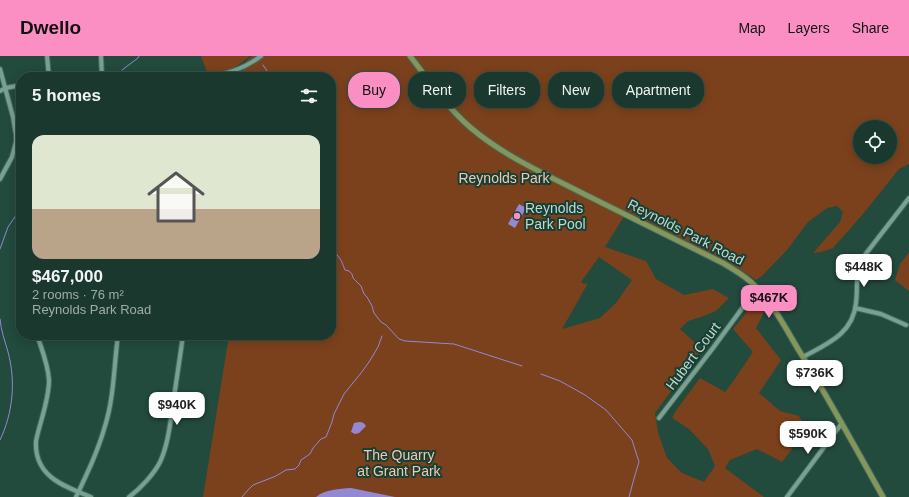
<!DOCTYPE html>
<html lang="en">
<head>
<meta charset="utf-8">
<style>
	:root { --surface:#1a382e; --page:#27433a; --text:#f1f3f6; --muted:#9facaa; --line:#38524a; --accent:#fb8fc4 }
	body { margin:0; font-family:Arial,sans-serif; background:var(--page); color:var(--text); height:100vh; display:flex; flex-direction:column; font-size:15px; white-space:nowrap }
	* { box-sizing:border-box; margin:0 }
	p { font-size:13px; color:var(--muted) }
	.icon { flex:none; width:22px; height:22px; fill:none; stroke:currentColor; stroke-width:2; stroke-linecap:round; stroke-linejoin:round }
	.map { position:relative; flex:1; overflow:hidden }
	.panel { position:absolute; left:16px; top:16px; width:320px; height:268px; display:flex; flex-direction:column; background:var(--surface); border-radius:16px; box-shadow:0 2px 10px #0003,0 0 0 1px var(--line) }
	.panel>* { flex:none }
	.guide { position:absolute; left:348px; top:16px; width:380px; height:36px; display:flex; gap:8px }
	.controls { position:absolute; left:853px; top:64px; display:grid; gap:8px }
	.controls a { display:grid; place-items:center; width:44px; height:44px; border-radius:50%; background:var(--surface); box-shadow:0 2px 10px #0003,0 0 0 1px var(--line); font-size:20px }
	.price { position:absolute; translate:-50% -34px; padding:0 9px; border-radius:8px; background:#fff; color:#222; font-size:13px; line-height:26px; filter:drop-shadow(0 1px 2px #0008) }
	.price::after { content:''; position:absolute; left:50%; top:24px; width:12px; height:9px; margin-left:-6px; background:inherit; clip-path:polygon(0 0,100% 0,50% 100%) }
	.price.current { background:var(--accent); color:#111 }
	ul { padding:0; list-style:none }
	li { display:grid; align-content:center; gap:8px; height:212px; padding:0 16px }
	li span { display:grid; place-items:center; height:124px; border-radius:12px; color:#555 }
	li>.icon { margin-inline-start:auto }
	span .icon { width:72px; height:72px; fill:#fffc; stroke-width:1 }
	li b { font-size:17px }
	h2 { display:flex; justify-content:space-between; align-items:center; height:48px; padding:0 16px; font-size:17px }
	.tag { padding:0 14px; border-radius:16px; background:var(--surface); box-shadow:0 2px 10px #0003,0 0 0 1px var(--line); font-size:14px; line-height:36px }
	.tag.current { background:var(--accent); color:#111 }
	header { display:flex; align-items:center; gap:24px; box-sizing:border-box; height:56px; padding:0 20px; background:var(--accent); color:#111 }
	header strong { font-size:19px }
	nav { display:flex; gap:22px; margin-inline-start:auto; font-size:14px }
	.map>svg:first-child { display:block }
	.green { fill:#7b411c; fill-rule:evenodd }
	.water { fill:#9388d4 }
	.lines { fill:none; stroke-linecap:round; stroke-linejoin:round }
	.stream { stroke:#9388d4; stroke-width:1 }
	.minor-casing { stroke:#45695e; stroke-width:6 }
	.major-casing { stroke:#45695e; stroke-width:7 }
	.minor { stroke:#78a192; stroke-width:4 }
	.major { stroke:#85965c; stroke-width:5 }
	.poi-dot { fill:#fb8fc4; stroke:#173f33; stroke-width:1.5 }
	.labels { text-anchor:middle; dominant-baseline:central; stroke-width:4; stroke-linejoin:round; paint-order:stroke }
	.park-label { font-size:14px; fill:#f2c9b2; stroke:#173f33 }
	.poi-label { font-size:14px; fill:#c2d7cf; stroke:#173f33; text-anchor:start }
	.street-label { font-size:14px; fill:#c2d7cf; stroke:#173f33 }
</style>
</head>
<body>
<header>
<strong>Dwello</strong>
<nav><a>Map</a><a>Layers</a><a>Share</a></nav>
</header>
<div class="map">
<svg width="909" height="441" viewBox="0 0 909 441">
	<rect width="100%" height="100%" fill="#224a3d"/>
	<path class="green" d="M201,0H250L229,16H207Z
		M252,0H909V108L899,113L863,158L833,192L821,196L813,197L840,166L843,156L837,150L827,152L808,166L787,194L762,220L756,224L730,207L625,154L623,162L605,191L646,205L656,223L684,239L713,233L729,242L716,255L701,261L688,265L680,273L702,293L655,357L658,376L667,402L682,417L704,426L715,410L708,393L689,373L672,362L677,353L700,322L725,336L734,324L753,296L733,273L755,246L764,256L756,272L781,304L759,337L780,355L799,360L807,374L782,406L757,393L730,404L725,412L764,441H203L229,279H331V21H229ZM860,71H890V101H860ZM599,201L632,224L616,247L600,262L562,273L587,229V227L584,228L581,226Z
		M909,196V235L895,224L900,208Z"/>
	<path class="water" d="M519,148L526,152L515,172L508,168Z
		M359,366C363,366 364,367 366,370L359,377L355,378L351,376L354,367Z
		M351,432L395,441H316C326,433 339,433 351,432Z"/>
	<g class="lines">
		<path class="stream" d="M263,9L267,15L269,21
			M122,14L138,2L139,0
			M331,180V182
			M331,188V191L341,204L345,214L349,215L352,218L353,222L361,230L364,238L367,241L372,250L374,257L381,266L386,269L399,283L405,285L454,288L522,310
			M0,193L8,171L21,152
			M0,263C1,275 5,285 8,296C16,325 13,357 0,384
			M541,318L560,325L585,339L606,354L632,384L639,406L635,419L629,441
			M242,441L247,435L253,429L276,420L286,414L295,413L299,409L301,404L310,398L313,392L321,383L326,381L332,366L334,358L344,338L361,317L369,306L378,291L382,280"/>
		<defs>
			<path id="minor" d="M47,0L49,21
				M101,0L102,21
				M0,13L13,61L16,79V86L12,101L0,123
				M204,21C225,19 244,13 261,0
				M0,35L6,32L21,29
				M855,252L881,258L906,269
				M37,279C42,294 48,308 49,324C49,345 40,365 36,385C34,420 63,430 91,441
				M803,301C827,288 853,278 856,247C858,232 855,218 861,204L909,142
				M659,362L713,292L757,232
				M76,441C87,418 98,395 105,370C114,342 114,309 118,279
				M129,441C140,433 154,418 160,406C168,389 170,368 173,349C176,326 180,302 183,279
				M787,441L842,367"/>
			<path id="major" d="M410,0C428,23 448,53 471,72C504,100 545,118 584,138C630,161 676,184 723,207C734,214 746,220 755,230C773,248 785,271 798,293C828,341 855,391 883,441"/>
		</defs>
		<use href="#minor" class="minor-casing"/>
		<use href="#major" class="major-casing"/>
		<use href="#minor" class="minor"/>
		<use href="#major" class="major"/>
	</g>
	<circle class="poi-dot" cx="517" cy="160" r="4"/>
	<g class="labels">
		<g class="park-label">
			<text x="504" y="122">Reynolds Park</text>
			<text x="399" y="399">The Quarry<tspan x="399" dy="16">at Grant Park</tspan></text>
		</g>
		<g class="poi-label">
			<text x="525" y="152">Reynolds<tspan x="525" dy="16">Park Pool</tspan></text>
		</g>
		<g class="street-label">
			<text transform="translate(686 176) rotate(27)">Reynolds Park Road</text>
			<text transform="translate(693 300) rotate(-53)">Hubert Court</text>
		</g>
	</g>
</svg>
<div class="controls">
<a><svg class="icon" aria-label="locate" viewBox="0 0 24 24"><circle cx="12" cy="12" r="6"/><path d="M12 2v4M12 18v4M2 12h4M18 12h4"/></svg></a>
</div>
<b class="price" style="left:864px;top:232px">$448K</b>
<b class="price current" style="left:769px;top:263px">$467K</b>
<b class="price" style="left:815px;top:338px">$736K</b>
<b class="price" style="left:177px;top:370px">$940K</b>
<b class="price" style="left:808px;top:399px">$590K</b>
<div class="guide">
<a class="tag current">Buy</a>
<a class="tag">Rent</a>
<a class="tag">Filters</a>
<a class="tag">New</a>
<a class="tag">Apartment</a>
</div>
<section class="panel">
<h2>5 homes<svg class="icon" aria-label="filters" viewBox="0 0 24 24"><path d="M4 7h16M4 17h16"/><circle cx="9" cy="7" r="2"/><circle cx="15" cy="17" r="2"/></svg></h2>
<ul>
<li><span style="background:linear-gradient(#dfe7d0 60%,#b9a48a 0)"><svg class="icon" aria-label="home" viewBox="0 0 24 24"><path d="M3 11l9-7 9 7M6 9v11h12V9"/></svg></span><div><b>$467,000</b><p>2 rooms · 76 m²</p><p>Reynolds Park Road</p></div></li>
</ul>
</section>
</div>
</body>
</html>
